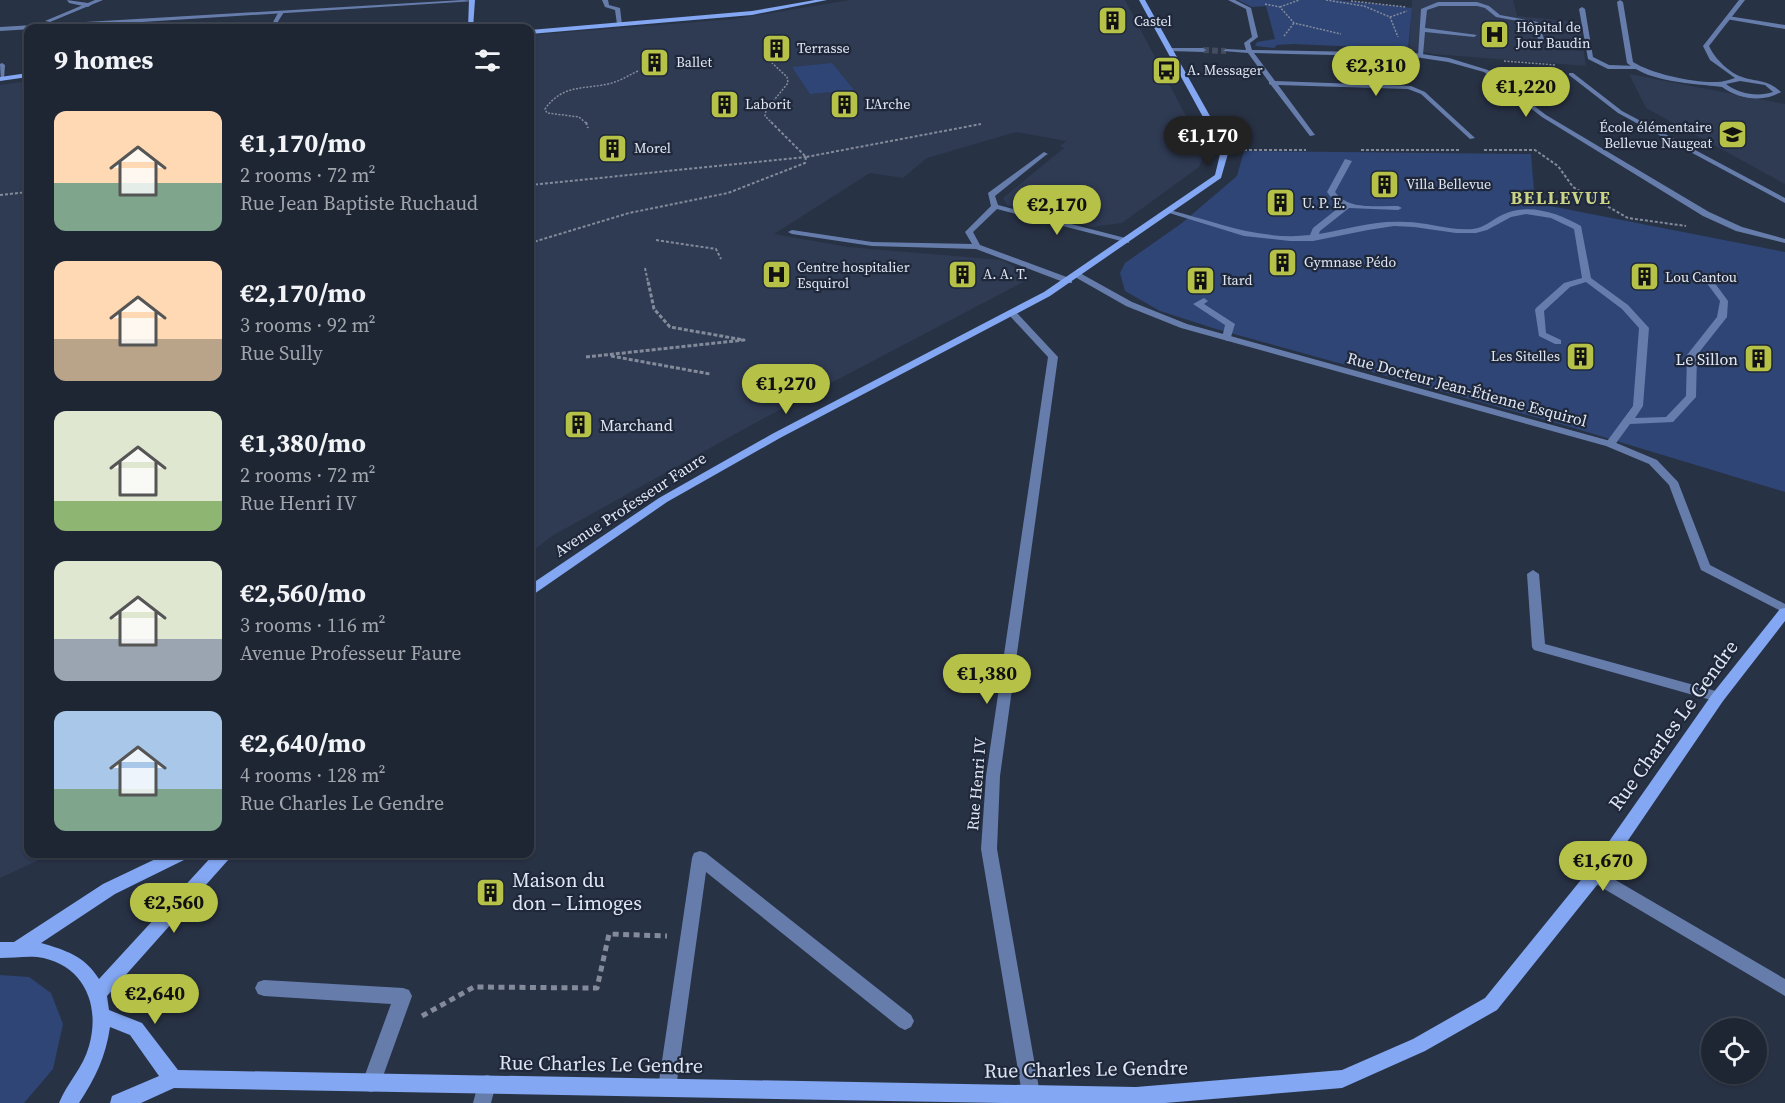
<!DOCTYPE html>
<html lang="en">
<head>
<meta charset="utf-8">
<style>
	:root { --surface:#1e2634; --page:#2b3240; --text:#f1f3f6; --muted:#a1a5ac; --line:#3c434f; --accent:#b6c148 }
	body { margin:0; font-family:"Source Serif 4",serif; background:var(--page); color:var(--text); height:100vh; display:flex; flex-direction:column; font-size:22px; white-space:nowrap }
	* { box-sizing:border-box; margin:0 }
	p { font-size:20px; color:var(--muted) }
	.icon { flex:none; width:33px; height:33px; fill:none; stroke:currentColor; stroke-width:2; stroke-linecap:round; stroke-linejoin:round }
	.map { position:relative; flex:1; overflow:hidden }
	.side { position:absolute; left:24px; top:24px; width:510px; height:834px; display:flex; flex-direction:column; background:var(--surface); border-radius:12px; box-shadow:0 2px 4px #0004,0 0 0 2px var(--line) }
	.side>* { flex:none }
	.buttons { position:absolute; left:1701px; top:1018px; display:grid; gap:12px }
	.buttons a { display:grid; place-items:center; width:66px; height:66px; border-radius:50%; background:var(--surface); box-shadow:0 2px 4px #0004,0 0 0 2px var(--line); font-size:30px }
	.price { position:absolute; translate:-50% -51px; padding:0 14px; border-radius:21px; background:var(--accent); color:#111; font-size:20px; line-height:39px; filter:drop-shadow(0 2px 3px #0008) }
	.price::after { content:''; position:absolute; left:50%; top:36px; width:18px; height:14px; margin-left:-9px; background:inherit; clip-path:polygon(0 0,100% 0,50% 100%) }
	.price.current { background:#222; color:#fff }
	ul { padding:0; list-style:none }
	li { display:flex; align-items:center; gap:18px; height:150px; padding:0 30px }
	li span { display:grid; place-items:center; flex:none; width:168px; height:120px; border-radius:12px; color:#555 }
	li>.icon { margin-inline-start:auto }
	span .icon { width:72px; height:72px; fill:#fffc; stroke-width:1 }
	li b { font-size:26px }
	h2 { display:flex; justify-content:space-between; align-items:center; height:72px; padding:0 30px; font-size:26px }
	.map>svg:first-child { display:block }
	.built { fill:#2f3a53 }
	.green { fill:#2e4576 }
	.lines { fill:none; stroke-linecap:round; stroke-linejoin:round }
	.street-tunnel { stroke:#444d5f; stroke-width:6; stroke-dasharray:6 3; stroke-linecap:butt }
	.path-far3 { stroke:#838b9b; stroke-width:1.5; stroke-dasharray:2 1.5; stroke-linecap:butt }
	.path-far2 { stroke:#838b9b; stroke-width:2; stroke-dasharray:3 2; stroke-linecap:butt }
	.path-far1 { stroke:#838b9b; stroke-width:3; stroke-dasharray:4 2; stroke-linecap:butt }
	.path { stroke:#838b9b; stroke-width:5; stroke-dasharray:6 4.5; stroke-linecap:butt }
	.lane { fill:#667dac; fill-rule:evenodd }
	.street { fill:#667dac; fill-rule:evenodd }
	.secondary { fill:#83a7f2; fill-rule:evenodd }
	.labels { text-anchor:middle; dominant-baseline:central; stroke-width:4.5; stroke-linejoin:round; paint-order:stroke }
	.far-poi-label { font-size:14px; fill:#e0e6f3; stroke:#1f283a; text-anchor:start }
	.poi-label { font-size:16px; fill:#e0e6f3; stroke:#1f283a; text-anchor:end }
	.street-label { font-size:16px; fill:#e0e6f3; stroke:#1f283a }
	.far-district-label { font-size:18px; font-weight:bold; letter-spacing:1.5px; fill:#cad386; stroke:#1f283a }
	.near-street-label { font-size:20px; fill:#e0e6f3; stroke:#1f283a }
	.near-poi-label { font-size:20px; fill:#e0e6f3; stroke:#1f283a; text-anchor:start }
</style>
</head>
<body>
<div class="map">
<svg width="1785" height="1103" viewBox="0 0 1785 1103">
	<rect width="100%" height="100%" fill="#283245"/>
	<path class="built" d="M850,0H1125L1197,137L1202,159L1199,167L1122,223L1092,227L1007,205L1003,198L1064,148L1060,146L1066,141L1016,132L927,158L903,178L870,173L774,234L848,247L1002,260L1019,269L1025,281L755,423L552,536L530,553V35L734,19Z
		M1412,0H1513L1517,16L1579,22L1586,66L1433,54L1409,49Z
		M1629,74L1785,104V184L1646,108Z
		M28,81V854H52L0,878V85Z"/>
	<path class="green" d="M1238,0H1337L1412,8L1408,49L1293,44L1277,45L1274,48L1255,46L1257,42L1275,39L1266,6L1252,7Z
		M832,63L854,90L810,94L792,67Z
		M1244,151L1531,154L1535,203L1785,252V492L1567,426L1216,329L1160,311L1125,291L1120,273L1125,263L1182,223L1237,176Z
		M0,975L29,977L51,993L63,1024L53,1069L24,1103H0Z"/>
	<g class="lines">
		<path class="street-tunnel" d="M1203,50L1226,51"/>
		<path class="path-far3" d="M1326,0L1364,6L1390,17L1398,37
			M1351,1L1406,7
			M1265,4L1280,7L1294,23L1341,34
			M1280,7L1299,0
			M1390,17L1407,11
			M1284,36L1294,23
			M769,60L787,77L788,83L766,110L765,116L772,123
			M1504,61L1556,65
			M586,123L579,117L547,113L545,109C563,83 586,90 612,83C622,80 629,75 638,71"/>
		<path class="path-far2" d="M586,122L588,128
			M771,122L806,157L981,124
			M1244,150H1306
			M1361,150H1459
			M1484,150H1535L1558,166L1573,187L1628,218L1686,226
			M530,185L806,157
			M0,195L28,192
			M656,240L716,249L721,259
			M530,243L629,213L728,193L805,163L806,157
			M645,268L648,282"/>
		<path class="path-far1" d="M611,356L710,374
			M586,357L744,340L670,327L654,309L648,281"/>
		<path class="path" d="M422,1016L474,987L597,988L609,934L667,936"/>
		<path class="lane" d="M67,0L88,3L91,5L88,7L69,3Z
			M602,0H608L609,5L620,8L622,25L617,24L615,10L605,7Z
			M1438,2H1477L1489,6L1500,15L1538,22L1544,39L1541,41L1538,39L1534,24L1496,17L1485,8L1477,6H1439L1427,10L1425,28L1477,35L1474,37L1425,32L1423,55L1418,56L1421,9Z
			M1582,7L1585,9L1593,57L1609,65L1638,66L1640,69H1608L1588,59L1579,9Z
			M279,11L284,12L274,28H270Z
			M1728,16L1785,25V29L1726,19Z
			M1343,51H1347L1358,62V64H1354L1343,53Z
			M2,63L5,65L4,79L1,81L0,64Z
			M1569,73H1573L1622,111L1785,198V203L1618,113L1569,75Z
			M1345,159L1352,161L1335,192C1349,211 1377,205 1398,206L1402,208L1398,210L1349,208L1320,231L1319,234C1347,229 1376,220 1405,222C1428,222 1450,231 1473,229C1484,228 1493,219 1502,215C1528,202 1558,213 1581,226L1591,278L1628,305L1649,328L1643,406L1635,418L1666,417L1686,396L1687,355L1717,317L1720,301L1706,282L1711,273H1738V277L1717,278L1714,282L1728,301L1727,317L1697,355L1696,397L1673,422L1630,424L1614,446H1606L1605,444L1633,406L1639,328L1622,309L1586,282L1570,287L1544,311L1546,333L1561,340V344H1555L1539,336L1535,310L1536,308L1564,283L1582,278L1574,229L1551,218L1526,214L1511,217L1487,230L1476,233H1456L1414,227L1394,226L1368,230L1313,241H1290L1244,236L1166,212L1170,210C1216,222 1261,241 1310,235L1313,228L1342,205L1333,200L1327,192Z
			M1204,298L1208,301L1204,304L1235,324L1230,340L1227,341L1222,338L1225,325L1193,304Z
			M1533,570L1539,574L1545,644L1723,693L1725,697L1723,701L1718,702L1534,650L1532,647L1527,574Z
			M700,851L706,853L911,1015L914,1021L911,1027L905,1030L899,1027L706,872L676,1088L674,1095L667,1097L660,1095L658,1088L692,858L694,853Z
			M264,980L403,988L409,990L412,996L378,1090L371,1092L364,1090L362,1083L391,1004L264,996L258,994L255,988L258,982Z
			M487,1075L494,1077L496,1084L491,1103H473L480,1077Z"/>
		<path class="street" d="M95,0H103L50,22L45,21Z
			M463,0L475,1L0,31V27Z
			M1228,0H1235L1251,8L1258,37L1250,43L1252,50L1415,53L1449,58L1488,70L1546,115L1709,212L1742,227L1785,239V243L1736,231L1703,216L1542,117L1484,72L1448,62L1415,57L1254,53L1275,81L1411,86L1425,92L1475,138L1470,139L1421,94L1408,89L1278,85L1315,135L1310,136L1271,85L1269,84V82L1248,53L1223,51L1226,49L1246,50L1244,43L1252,37L1246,9Z
			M1620,0L1623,2L1633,62C1652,74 1694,83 1717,82C1722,82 1729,80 1735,78L1710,60L1703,46L1739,0H1745L1709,46C1715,59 1730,74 1745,78C1760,82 1768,80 1781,92C1764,103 1738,99 1722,87C1692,83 1651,83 1627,63L1617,2ZM1740,81L1765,85L1773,92C1758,97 1739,94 1726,84Z
			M1171,48H1203L1206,50L1203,52L1169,51Z
			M1044,152L1048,154L1046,155L995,196L998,205L1129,239V243L997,209L973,232L980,245L1072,279V283H1066L976,249L872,246L792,234L788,232L792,230L872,242L972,244L965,232L991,206L988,193Z
			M1078,272L1132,302L1187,324L1614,442L1657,460L1678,482L1710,565L1785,604V613L1701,570L1669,485L1649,464L1606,446L1181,328L1126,306L1075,277L1074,275Z
			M1013,311L1016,312L1058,357L1000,776L997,849L1040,1094L1038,1101L1032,1103L1024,1101L1022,1094L981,849L986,776L1048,357L1010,316V312Z
			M1595,868L1785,979V996L1589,880L1587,875L1589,870Z"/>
		<path class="secondary" d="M469,0H475L473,28H468Z
			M815,0H827L752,15L530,34V30L752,11Z
			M1139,0H1145L1229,150L1221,178L1050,296L780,438L667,502L534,594L530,595V585L659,498L772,434L1044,292L1215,175L1221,150Z
			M28,73V77L0,81V77Z
			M1785,608V621L1723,701L1601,880L1497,1010L1425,1051L1342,1088L1165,1103H1002L174,1088L141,1103H110L112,1096L159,1076L130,1035L110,1027C106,1056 95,1079 79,1103H59C67,1083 83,1068 89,1046C101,1004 83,963 37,957C25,956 12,958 0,958V942H14L103,884L166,854H188L186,859L115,894L41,943C65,950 85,956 99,979L214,854H231L229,859L107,996L109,1010L142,1023L178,1070L1136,1087L1342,1070L1413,1039L1485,998L1589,870L1713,693L1780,609Z"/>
	</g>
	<defs>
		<symbol id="building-square" viewBox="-11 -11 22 22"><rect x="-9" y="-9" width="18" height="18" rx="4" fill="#b6c148" stroke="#1f283a"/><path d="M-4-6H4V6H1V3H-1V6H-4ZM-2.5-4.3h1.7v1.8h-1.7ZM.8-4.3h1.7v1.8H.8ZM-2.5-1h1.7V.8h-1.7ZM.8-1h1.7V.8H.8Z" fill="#111"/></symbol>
		<symbol id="hospital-square" viewBox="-11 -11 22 22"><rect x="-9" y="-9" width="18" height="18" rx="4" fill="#b6c148" stroke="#1f283a"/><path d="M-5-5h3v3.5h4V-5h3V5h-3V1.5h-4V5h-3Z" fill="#111"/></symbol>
		<symbol id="bus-square" viewBox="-11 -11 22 22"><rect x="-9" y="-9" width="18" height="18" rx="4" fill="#b6c148" stroke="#1f283a"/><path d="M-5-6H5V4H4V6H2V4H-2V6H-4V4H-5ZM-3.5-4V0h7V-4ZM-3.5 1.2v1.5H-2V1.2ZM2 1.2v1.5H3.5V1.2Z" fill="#111"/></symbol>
		<symbol id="school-square" viewBox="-11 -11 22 22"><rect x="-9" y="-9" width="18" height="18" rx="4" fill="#b6c148" stroke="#1f283a"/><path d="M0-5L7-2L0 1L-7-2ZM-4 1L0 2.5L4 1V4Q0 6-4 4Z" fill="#111"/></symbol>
	</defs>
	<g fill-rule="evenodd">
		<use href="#building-square" x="1096" y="4" width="33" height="33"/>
		<use href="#hospital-square" x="1478" y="18" width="33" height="33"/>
		<use href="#building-square" x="760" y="32" width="33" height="33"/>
		<use href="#building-square" x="638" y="46" width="33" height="33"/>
		<use href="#bus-square" x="1150" y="54" width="33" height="33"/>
		<use href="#building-square" x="708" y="88" width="33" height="33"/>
		<use href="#building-square" x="828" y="88" width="33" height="33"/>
		<use href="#school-square" x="1716" y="118" width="33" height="33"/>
		<use href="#building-square" x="596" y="132" width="33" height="33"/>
		<use href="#building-square" x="1368" y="168" width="33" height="33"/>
		<use href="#building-square" x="1264" y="186" width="33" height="33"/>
		<use href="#building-square" x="1266" y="246" width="33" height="33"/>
		<use href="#building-square" x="946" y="258" width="33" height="33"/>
		<use href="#hospital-square" x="760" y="258" width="33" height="33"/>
		<use href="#building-square" x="1628" y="260" width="33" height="33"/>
		<use href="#building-square" x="1184" y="264" width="33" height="33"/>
		<use href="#building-square" x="1564" y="340" width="33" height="33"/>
		<use href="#building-square" x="1742" y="342" width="33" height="33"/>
		<use href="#building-square" x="562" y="408" width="33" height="33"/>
		<use href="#building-square" x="474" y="876" width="33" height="33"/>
	</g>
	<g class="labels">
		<g class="far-poi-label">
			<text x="1134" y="21">Castel</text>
			<text x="1516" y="27">Hôpital de<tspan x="1516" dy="16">Jour Baudin</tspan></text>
			<text x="797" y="48">Terrasse</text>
			<text x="676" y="62">Ballet</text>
			<text x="1187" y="70">A. Messager</text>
			<text x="745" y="104">Laborit</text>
			<text x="865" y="104">L'Arche</text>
			<text x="1712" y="127" text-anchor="end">École élémentaire<tspan x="1712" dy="16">Bellevue Naugeat</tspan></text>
			<text x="634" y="148">Morel</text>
			<text x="1406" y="184">Villa Bellevue</text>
			<text x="1302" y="203">U. P. E.</text>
			<text x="1304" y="262">Gymnase Pédo</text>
			<text x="797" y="267">Centre hospitalier<tspan x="797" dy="16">Esquirol</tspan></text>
			<text x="983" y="274">A. A. T.</text>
			<text x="1665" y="277">Lou Cantou</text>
			<text x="1222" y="280">Itard</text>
			<text x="1560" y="356" text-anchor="end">Les Sitelles</text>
		</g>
		<g class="poi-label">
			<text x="1738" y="359">Le Sillon</text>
			<text x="600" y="425" text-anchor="start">Marchand</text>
		</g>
		<g class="street-label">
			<text transform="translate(1467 389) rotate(15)">Rue Docteur Jean-Étienne Esquirol</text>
			<text transform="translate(630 504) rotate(-33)">Avenue Professeur Faure</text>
			<text transform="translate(976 784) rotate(-85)">Rue Henri IV</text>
		</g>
		<g class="far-district-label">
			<text x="1561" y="197">BELLEVUE</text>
		</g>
		<g class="near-street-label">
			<text transform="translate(1673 725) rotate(-54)">Rue Charles Le Gendre</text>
			<text transform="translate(601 1064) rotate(1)">Rue Charles Le Gendre</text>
			<text transform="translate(1086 1069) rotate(-1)">Rue Charles Le Gendre</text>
		</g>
		<g class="near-poi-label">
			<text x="512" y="880">Maison du<tspan x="512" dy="23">don – Limoges</tspan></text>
		</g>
	</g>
</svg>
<div class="buttons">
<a><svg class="icon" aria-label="locate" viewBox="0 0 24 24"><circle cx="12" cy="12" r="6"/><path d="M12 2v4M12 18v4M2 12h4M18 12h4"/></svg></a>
</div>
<b class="price" style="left:1376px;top:97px">€2,310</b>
<b class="price" style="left:1526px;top:118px">€1,220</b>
<b class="price current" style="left:1208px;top:167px">€1,170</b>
<b class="price" style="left:1057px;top:236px">€2,170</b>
<b class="price" style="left:786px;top:415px">€1,270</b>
<b class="price" style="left:987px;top:705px">€1,380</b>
<b class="price" style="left:1603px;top:892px">€1,670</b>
<b class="price" style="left:174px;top:934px">€2,560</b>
<b class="price" style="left:155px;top:1025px">€2,640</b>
<section class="side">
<h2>9 homes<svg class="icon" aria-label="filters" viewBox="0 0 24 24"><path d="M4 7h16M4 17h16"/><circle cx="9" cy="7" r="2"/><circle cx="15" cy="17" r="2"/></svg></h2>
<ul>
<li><span style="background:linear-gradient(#ffd9b3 60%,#7fa58c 0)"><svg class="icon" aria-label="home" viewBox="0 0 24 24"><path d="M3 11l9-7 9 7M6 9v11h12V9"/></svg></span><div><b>€1,170/mo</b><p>2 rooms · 72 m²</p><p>Rue Jean Baptiste Ruchaud</p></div></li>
<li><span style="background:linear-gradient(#ffd9b3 65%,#b9a48a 0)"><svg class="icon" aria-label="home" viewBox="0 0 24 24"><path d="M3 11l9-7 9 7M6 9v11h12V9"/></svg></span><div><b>€2,170/mo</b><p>3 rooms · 92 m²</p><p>Rue Sully</p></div></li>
<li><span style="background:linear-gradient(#dfe7d0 75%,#8fb573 0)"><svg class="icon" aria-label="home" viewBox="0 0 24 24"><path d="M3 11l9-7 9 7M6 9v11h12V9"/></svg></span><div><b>€1,380/mo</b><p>2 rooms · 72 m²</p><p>Rue Henri IV</p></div></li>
<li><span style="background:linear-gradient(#dfe7d0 65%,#9aa5b1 0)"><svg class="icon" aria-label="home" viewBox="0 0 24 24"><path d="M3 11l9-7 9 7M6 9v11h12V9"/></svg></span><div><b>€2,560/mo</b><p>3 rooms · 116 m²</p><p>Avenue Professeur Faure</p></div></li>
<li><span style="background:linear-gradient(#a9c7e8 65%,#7fa58c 0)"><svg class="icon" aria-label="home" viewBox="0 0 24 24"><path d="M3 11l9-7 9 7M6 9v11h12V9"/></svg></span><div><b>€2,640/mo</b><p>4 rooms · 128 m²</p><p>Rue Charles Le Gendre</p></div></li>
</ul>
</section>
</div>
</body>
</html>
